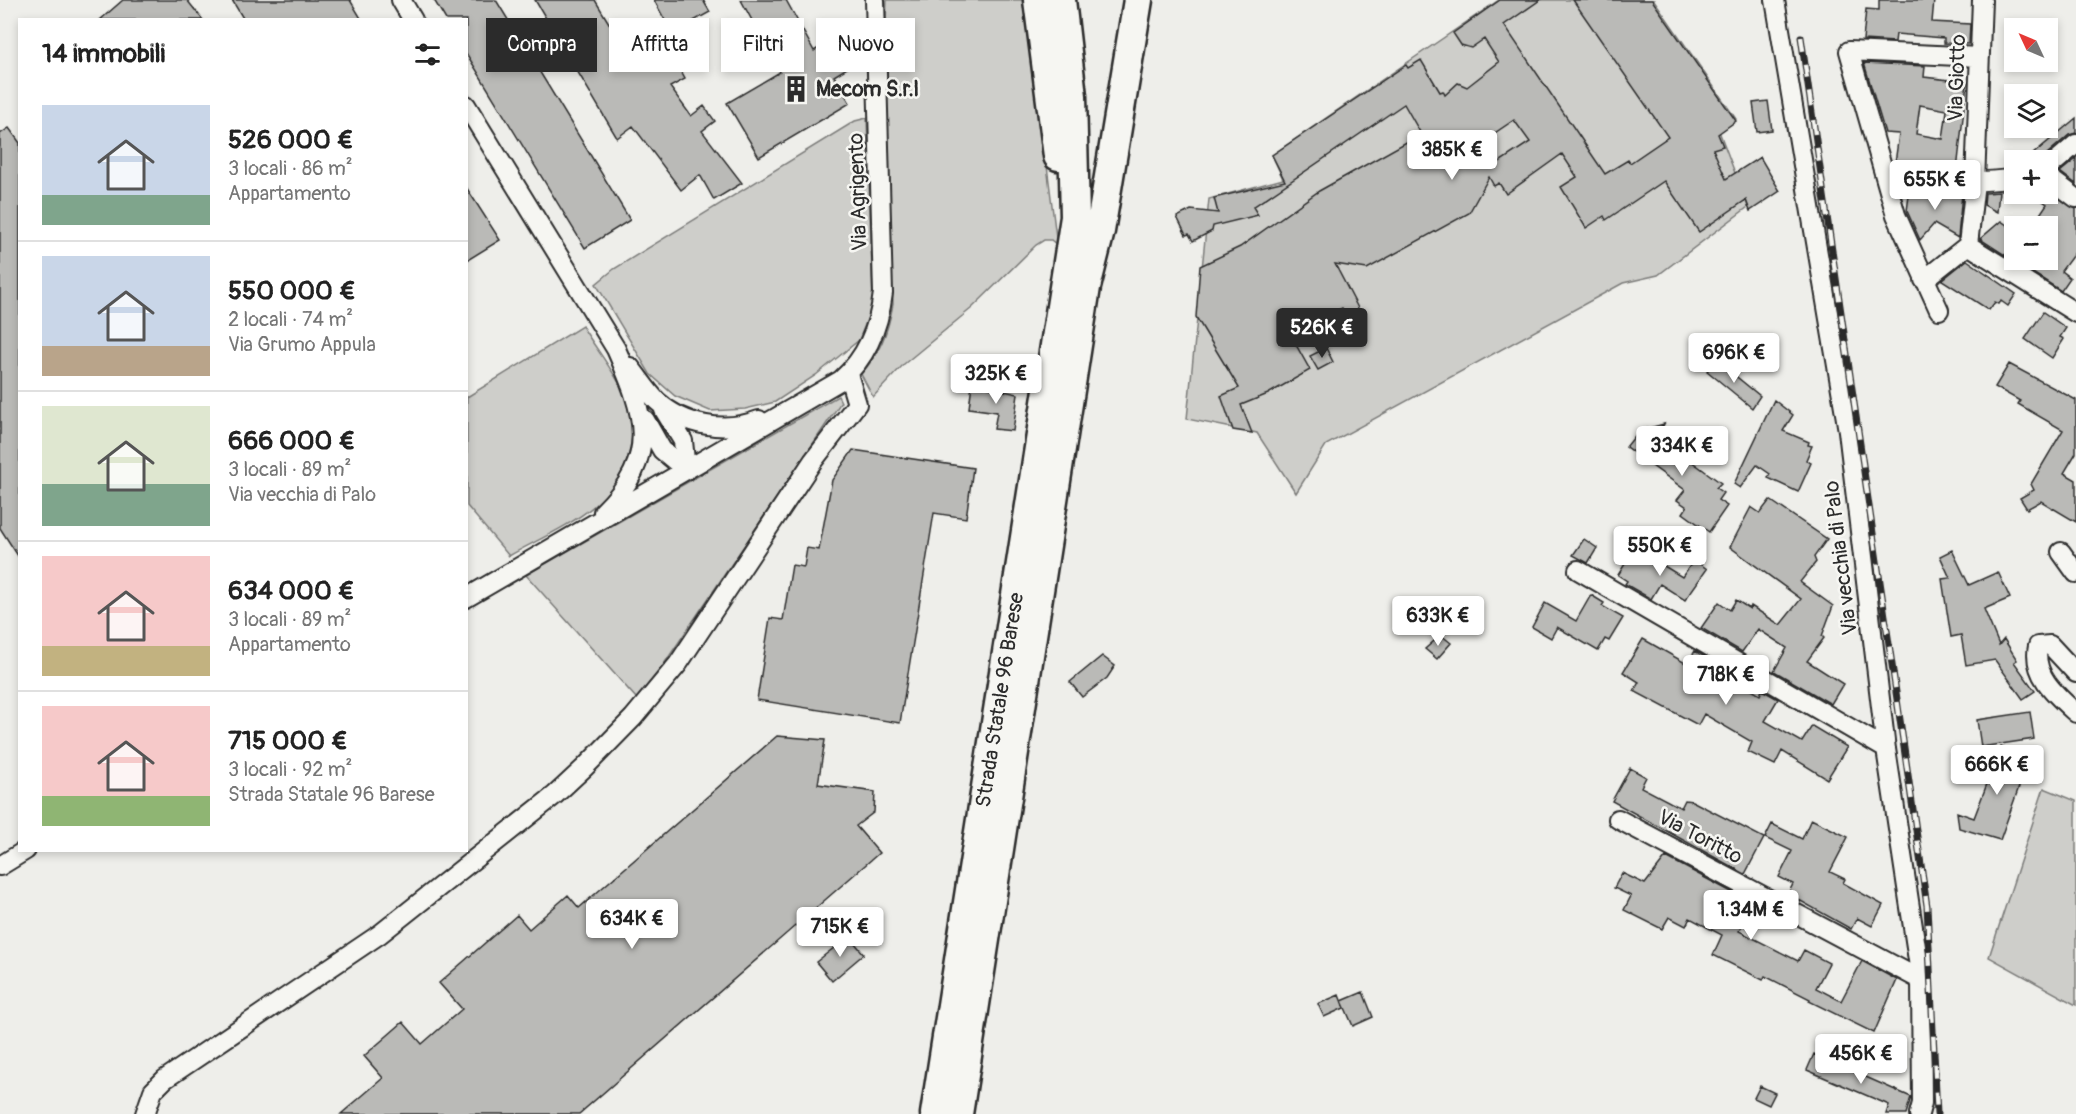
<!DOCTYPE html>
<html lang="it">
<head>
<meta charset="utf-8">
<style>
	:root { --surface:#fff; --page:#f2f2f2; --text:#222; --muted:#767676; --line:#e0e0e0; --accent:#2b2b2b }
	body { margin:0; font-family:Pangolin,sans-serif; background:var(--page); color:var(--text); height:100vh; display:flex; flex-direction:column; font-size:22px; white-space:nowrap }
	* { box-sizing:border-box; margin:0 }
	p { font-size:20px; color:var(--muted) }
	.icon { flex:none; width:33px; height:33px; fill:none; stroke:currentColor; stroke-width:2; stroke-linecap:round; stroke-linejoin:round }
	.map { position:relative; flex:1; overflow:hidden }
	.sheet { position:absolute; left:18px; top:18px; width:450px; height:834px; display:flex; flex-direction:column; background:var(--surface); border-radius:0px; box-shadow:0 3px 9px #0003 }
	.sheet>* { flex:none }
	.banner { position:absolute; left:486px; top:18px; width:570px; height:54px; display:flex; gap:12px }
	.needle { width:39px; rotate:314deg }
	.controls { position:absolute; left:2004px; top:18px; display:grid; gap:12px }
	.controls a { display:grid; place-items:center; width:54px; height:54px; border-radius:0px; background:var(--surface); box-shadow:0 3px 9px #0003; font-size:30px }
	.price { position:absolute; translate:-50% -51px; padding:0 14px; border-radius:6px; background:#fff; color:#222; font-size:20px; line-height:39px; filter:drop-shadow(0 2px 3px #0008) }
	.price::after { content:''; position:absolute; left:50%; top:36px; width:18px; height:14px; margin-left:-9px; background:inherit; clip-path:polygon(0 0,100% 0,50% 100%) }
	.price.active { background:var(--accent); color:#fff }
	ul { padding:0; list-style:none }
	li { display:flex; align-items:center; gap:18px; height:150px; padding:0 24px }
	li+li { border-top:2px solid var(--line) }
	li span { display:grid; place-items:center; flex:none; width:168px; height:120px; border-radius:0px; color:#555 }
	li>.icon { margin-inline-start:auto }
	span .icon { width:72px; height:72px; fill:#fffc; stroke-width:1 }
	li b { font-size:26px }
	h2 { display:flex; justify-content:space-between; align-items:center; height:72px; padding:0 24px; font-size:26px }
	.chip { padding:0 21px; border-radius:0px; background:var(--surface); box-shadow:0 3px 9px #0003; font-size:21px; line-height:54px }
	.chip.active { background:var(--accent); color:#fff }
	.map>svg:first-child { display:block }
	.green { fill:#cececa; stroke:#7c7c7a; stroke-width:1.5 }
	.building { fill:#babab7; stroke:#2b2b2b; stroke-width:1.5; fill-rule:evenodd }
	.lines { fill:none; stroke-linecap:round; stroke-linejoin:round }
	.street-casing { stroke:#2b2b2b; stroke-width:22 }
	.primary-casing { stroke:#2b2b2b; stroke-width:33 }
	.street { stroke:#f6f6f2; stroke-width:18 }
	.primary { stroke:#f6f6f2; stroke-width:28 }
	.rail-casing { stroke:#2b2b2b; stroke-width:7 }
	.rail { stroke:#f6f6f2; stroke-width:4.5; stroke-dasharray:14; stroke-linecap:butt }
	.labels { text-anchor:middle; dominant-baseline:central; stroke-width:5; stroke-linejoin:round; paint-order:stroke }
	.street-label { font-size:21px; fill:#2b2b2b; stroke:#f6f6f2 }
	.poi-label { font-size:21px; font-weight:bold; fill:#2b2b2b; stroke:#f6f6f2; text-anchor:start }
</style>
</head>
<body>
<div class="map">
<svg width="2076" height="1114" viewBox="0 0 2076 1114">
	<rect width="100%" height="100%" fill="#eeeeea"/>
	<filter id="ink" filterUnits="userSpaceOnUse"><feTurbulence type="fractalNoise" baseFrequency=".0167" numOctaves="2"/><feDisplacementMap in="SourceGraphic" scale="12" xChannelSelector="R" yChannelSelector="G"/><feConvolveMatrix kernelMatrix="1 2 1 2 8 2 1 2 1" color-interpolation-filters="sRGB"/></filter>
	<g filter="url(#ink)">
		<path class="green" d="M887,0H1026L1057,245L1051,240H1044L1036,245L972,308L904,364L873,397L861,374C880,353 888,332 893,304L885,42Z
			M1499,0H1654L1736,119L1719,131L1748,207L1658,275L1623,283L1326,445L1296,493L1257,433L1187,419L1209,199L1283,179L1272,155Z
			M867,118L873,304L859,340L816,375L775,402L745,409L710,411L675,396L650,374L596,284L614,269L855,121Z
			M582,326C596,349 614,371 626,396C634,413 634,431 630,449C618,508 556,529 509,556L467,506V397Z
			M838,396L841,402L833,414L664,664L637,699L526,575Z
			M2044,788L2076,801V1005L1989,957Z"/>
		<path class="building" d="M123,0H187L203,20H100Z
			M232,0H350L362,20H244Z
			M434,0H496L630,220L585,248L466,53V20H446Z
			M535,0H595L632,61L650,49L660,67L674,59L685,79L670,87L691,116L704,106L715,121L702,131L742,183L714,200L700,175L681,190L633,126L617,138Z
			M654,0H703L710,12L672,33Z
			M741,0H786L814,51L835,38L852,65L834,76L850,103L759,157L727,103L780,72Z
			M1500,0H1540L1504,25L1605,174L1628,160L1630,163L1668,137L1573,0H1652L1736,121L1718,134L1723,146L1713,149L1726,179L1760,157L1780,191L1750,211L1746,200L1699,232L1664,181L1606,220L1604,216L1586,228L1561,187L1577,177L1562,154L1506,194L1499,183L1494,186L1489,177L1469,213L1367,269L1335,264L1360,312L1347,317L1342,308L1290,334L1310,370L1268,394L1241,405L1252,433L1233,430L1221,396L1239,388L1196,317L1200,266L1240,247L1319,191L1421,134L1404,104L1253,207L1258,215L1213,226L1212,231L1193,241L1189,234L1186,235L1177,217L1191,210L1218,213L1214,198L1285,181L1272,155L1406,65L1408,68L1421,60L1440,92L1443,91L1445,95L1458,83L1467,87L1499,62L1484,39L1471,48L1461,45L1453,33ZM1514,120L1530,142L1495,165L1483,141Z
			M1879,0H1934L1932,22L1970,24L1969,44L1944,43V38L1896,34L1895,42L1863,40L1866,9L1879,10Z
			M1864,63L1925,66L1924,77L1967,82L1957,170L1895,163L1899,134L1885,133ZM1920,105L1947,110L1943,139L1916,134Z
			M1768,101L1772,130L1757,132L1753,103Z
			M2076,118V133L2069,135L2040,160H2026Z
			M9,128L20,143V559L0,528V134Z
			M2076,159V184L2060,172Z
			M466,187L500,240L466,261Z
			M1910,188L1962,193L1958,238L1934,224L1920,240L1907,211Z
			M2048,191L2076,209V251L2061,271L2070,278L2061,291L1980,239L2001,221L2014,230V260H2048V226H2032L2047,204L2033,194H2048Z
			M1999,192L1997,212L1984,205L1985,193Z
			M1967,260L2016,294L2008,306L2001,301L1999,304L1995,302L1989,310L1942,280Z
			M2043,312L2066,328L2060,337L2064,339L2052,358L2025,339Z
			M1326,348L1333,362L1318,370L1310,356Z
			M1716,360L1760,396L1752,408L1707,371Z
			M2009,364L2076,400V453L2064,473L2076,480V522L2041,501L2027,509L2020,498L2034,490L2031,484L2063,430L2018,404L2020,401L1995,387Z
			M972,384L1018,394L1013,431L994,429L997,412L969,408Z
			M1774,400L1793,415L1783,431L1809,442L1808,445L1812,446L1806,460L1811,463L1798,492L1768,478L1770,474L1757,465L1740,488L1734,484Z
			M1664,424L1657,436L1721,483L1716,488L1723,493L1718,500L1727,506L1709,532L1683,513L1687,507L1677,500L1685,490L1626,447L1639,431Z
			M853,450L973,468L966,518L934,513L900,723L757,700L770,618L783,620L792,565L804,567L807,548L819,550L832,480Z
			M1770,500L1827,539L1814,557L1816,562L1800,582L1833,606L1822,636L1824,638L1807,661L1843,684L1831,704L1774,671L1787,648L1758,629L1742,652L1701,628L1719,602L1730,610L1736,600L1750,609L1751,606L1780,625L1801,599L1730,547L1751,507L1760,513Z
			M1584,539L1597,548L1588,563L1573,555Z
			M1952,550L1969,585L1998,572L2010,598L1984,609L1999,645L2004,639L2017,660L2014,662L2035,691L2023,699L1995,660L1966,665L1961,635L1951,637L1942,579L1950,578L1940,556Z
			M1643,553L1682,577L1694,560L1707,569L1685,600L1660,584L1651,599L1625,584L1627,581L1618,575L1630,556L1638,561Z
			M1591,595L1604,603L1602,606L1623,618L1609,641L1605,639L1598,651L1557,627L1551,638L1532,627L1545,603L1576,621Z
			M1441,635L1451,643L1437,659L1425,649Z
			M1643,639L1687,664L1695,651L1732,673L1730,677L1760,695L1762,690L1778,699L1765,721L1802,742L1812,726L1847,747L1827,779L1782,751L1775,765L1748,752L1752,742L1704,714L1698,725L1634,691L1639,682L1623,672Z
			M1102,656L1115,666L1107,678L1082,697L1070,682Z
			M2030,712L2034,739L1981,747L1977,720Z
			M777,736L825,740L818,784L875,792L874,812L856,826L879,853L579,1114H341L383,1078L364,1056L403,1022L422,1044L462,1009L439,983L517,915L529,929L568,895L579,908Z
			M2001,747L2029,759L2000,840L1959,828L1957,812L1974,818Z
			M1630,768L1646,777L1641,787L1681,808L1685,800L1692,801L1764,838L1745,874L1612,801Z
			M1811,819L1848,837L1830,872L1845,879L1843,883L1883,905L1872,926L1857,918L1851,929L1788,894L1793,884L1779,877L1792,851L1765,838L1772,824L1802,839Z
			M1666,857L1754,904L1739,931L1798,961L1804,950L1829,963L1816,988L1841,1001L1862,961L1897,980L1874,1033L1809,1001L1810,999L1765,976L1763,980L1713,955L1722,935L1690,918L1686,926L1669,917L1662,929L1624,910L1631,896L1614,888L1622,873L1645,884Z
			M849,936L864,954L832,981L816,962Z
			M1363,992L1373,1017L1353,1026L1342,1001Z
			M1339,995L1344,1008L1324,1017L1318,1004Z
			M1814,1054L1911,1097L1906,1114H1886L1889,1105L1807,1070Z
			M1760,1086L1775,1093L1769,1105L1754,1098Z"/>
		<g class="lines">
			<defs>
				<path id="street" d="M401,0L413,20
					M1775,0L1848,431L1886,749L1921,980L1922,1103L1919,1114
					M466,105L616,349C645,415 660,456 603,512
					M2048,168L2076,144
					M1886,173C1929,180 1971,185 2014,178
					M2048,177L2076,198
					M1968,245L2076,313
					M1924,280L1968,245L1975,182L1982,0
					M1939,310L1896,215L1849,51L1980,57
					M630,367C639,378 647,391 657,401C684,426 725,433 759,420
					M645,420L662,450L686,470L683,441L664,410
					M2061,552L2076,573
					M1578,570L1886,749
					M466,598L841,380C867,357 879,327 883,293L875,0
					M2076,673L2050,645L2038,646C2032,675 2056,695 2076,713
					M1618,819L1921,980
					M0,866L26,850
					M145,1114L153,1091L165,1079L380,934L555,795L584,768L633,718L678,664L813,461L857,404L848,374"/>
				<path id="primary" d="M1038,0L1058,156
					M935,1114L1075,217L1072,96L1061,0
					M958,1114L1086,287L1100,231L1138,0"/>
			</defs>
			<use href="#street" class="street-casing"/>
			<use href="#primary" class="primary-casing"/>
			<use href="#street" class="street"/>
			<use href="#primary" class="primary"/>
			<defs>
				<path id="rail" d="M1801,37L1927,906L1937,1114"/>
			</defs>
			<use href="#rail" class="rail-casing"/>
			<use href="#rail" class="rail"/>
		</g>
	</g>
	<defs>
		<symbol id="building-bare" viewBox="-9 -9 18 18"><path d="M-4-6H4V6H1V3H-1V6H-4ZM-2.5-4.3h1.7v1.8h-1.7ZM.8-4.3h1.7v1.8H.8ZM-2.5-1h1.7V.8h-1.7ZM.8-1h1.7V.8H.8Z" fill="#2b2b2b" stroke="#f6f6f2" stroke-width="2.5" paint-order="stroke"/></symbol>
	</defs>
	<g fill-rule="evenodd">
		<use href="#building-bare" x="777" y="70" width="38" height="38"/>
	</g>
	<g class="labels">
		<g class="street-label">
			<text transform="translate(1957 78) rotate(-88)">Via Giotto</text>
			<text transform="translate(858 192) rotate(-92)">Via Agrigento</text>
			<text transform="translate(1841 558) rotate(-97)">Via vecchia di Palo</text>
			<text transform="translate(1000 700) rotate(-81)">Strada Statale 96 Barese</text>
			<text transform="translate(1700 837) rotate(28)">Via Toritto</text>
		</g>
		<g class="poi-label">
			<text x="816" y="89">Mecom S.r.l</text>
		</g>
	</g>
</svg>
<div class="controls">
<a><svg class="needle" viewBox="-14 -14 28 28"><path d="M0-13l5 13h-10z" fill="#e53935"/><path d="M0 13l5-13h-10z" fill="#767676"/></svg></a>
<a><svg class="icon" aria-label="layers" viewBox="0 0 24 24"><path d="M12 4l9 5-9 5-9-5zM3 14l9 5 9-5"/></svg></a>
<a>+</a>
<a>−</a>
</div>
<b class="price" style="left:1452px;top:181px">385K €</b>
<b class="price" style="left:1935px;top:211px">655K €</b>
<b class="price active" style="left:1322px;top:359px">526K €</b>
<b class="price" style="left:1734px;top:384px">696K €</b>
<b class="price" style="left:996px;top:405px">325K €</b>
<b class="price" style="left:1682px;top:477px">334K €</b>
<b class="price" style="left:1660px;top:577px">550K €</b>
<b class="price" style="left:1438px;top:647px">633K €</b>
<b class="price" style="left:1726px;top:706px">718K €</b>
<b class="price" style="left:1997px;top:796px">666K €</b>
<b class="price" style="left:1751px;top:941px">1.34M €</b>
<b class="price" style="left:632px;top:950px">634K €</b>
<b class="price" style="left:840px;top:958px">715K €</b>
<b class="price" style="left:1861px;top:1085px">456K €</b>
<div class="banner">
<a class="chip active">Compra</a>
<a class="chip">Affitta</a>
<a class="chip">Filtri</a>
<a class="chip">Nuovo</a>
</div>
<section class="sheet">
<h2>14 immobili<svg class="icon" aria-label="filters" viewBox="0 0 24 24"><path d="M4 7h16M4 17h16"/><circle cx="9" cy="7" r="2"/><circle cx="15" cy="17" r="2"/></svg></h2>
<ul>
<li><span style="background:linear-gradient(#c9d6e8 75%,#7fa58c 0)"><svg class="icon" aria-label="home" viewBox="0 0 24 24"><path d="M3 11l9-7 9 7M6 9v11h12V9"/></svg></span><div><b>526 000 €</b><p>3 locali · 86 m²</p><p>Appartamento</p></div></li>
<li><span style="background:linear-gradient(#c9d6e8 75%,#b9a48a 0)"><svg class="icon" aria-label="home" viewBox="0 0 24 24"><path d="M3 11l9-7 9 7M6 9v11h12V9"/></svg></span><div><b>550 000 €</b><p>2 locali · 74 m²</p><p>Via Grumo Appula</p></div></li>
<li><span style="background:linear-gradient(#dfe7d0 65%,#7fa58c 0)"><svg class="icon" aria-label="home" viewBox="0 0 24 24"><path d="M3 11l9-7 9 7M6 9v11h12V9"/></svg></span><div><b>666 000 €</b><p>3 locali · 89 m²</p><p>Via vecchia di Palo</p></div></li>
<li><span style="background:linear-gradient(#f6c9c9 75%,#c2b280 0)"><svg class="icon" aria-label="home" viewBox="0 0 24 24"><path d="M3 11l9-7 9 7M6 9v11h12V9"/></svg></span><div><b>634 000 €</b><p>3 locali · 89 m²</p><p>Appartamento</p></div></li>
<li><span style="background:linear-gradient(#f6c9c9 75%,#8fb573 0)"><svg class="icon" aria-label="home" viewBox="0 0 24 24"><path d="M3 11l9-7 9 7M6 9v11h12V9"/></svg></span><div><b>715 000 €</b><p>3 locali · 92 m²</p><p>Strada Statale 96 Barese</p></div></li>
</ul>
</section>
</div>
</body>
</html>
